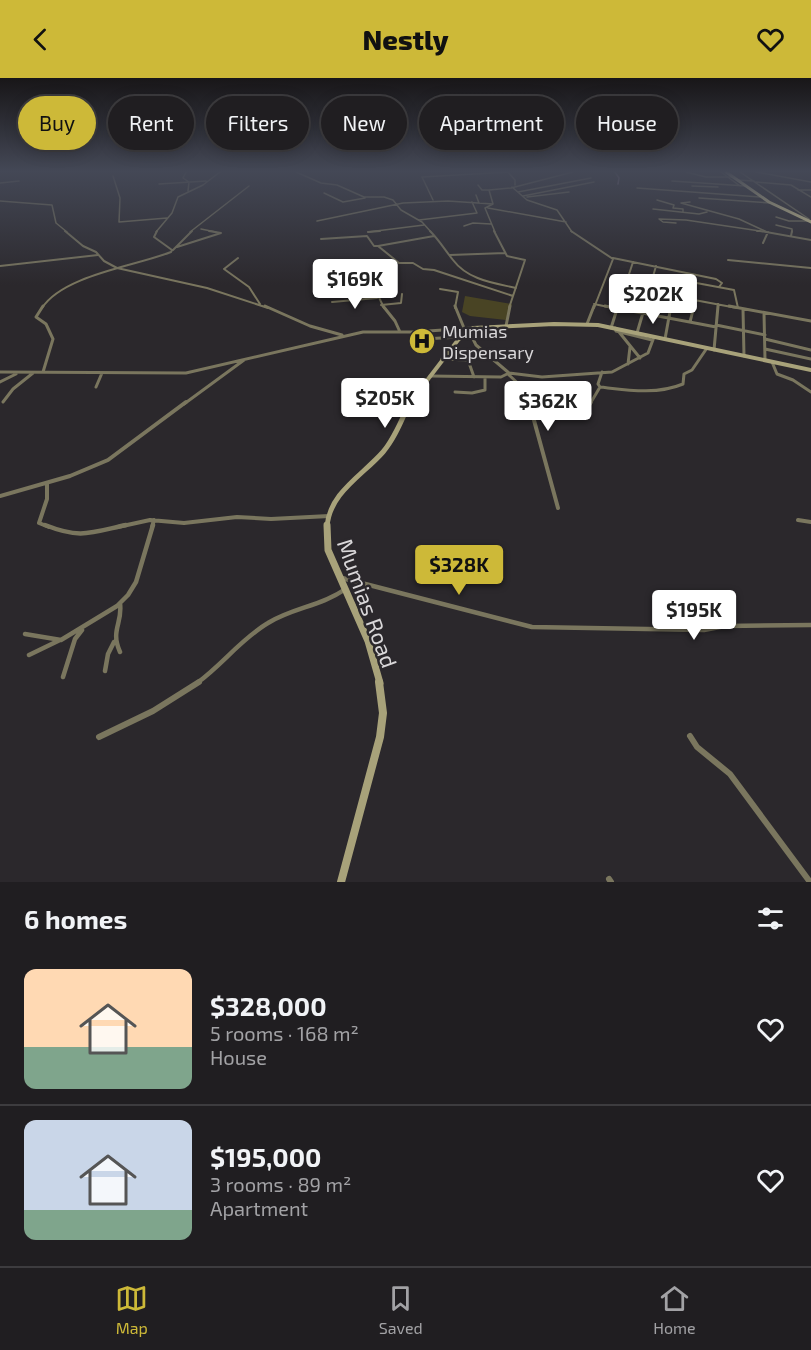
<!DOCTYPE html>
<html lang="en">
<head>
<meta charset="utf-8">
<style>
	:root { --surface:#201e21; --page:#2d2b2e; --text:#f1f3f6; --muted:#a2a2a5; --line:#3d3c3f; --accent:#cdb938 }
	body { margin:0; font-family:"Exo 2",sans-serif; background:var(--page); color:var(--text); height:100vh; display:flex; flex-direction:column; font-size:22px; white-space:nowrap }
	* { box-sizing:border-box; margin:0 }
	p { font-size:20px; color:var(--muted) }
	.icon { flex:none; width:33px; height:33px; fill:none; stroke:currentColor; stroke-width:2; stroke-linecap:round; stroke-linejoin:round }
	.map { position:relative; height:804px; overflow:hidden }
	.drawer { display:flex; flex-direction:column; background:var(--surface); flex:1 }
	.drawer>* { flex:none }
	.guide { position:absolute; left:18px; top:18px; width:776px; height:54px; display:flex; gap:12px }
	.price { position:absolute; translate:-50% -51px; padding:0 14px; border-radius:6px; background:#fff; color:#222; font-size:20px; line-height:39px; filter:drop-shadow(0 2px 3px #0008) }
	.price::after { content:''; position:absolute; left:50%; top:36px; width:18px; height:14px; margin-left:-9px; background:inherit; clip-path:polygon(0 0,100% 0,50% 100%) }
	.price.on { background:var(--accent); color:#111 }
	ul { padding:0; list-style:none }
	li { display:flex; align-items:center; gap:18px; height:150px; padding:0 24px }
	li+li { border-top:2px solid var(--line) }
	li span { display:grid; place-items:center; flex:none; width:168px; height:120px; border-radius:12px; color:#555 }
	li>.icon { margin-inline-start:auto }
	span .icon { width:72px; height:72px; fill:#fffc; stroke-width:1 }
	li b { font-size:26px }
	h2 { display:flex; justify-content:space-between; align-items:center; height:72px; padding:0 24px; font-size:26px }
	.pill { padding:0 21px; border-radius:27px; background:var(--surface); box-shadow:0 3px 15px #0003,0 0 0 2px var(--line); font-size:21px; line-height:54px }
	.pill.on { background:var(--accent); color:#111 }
	header { display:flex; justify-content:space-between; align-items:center; height:78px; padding:0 24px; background:var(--accent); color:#111; font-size:27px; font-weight:800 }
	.tabs { display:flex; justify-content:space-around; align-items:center; height:84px; border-top:2px solid var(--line); background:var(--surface); font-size:16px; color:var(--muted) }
	.tabs a { display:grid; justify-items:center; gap:3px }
	.tabs .on { color:var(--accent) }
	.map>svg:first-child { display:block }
	.green { fill:#494424 }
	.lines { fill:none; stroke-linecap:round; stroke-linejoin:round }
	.stream { stroke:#937896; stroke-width:1.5 }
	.street-far5 { stroke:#7a765e; stroke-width:1.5 }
	.street-far4 { stroke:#7a765e; stroke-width:2 }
	.street-far3 { stroke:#7a765e; stroke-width:3 }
	.street-far2 { stroke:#7a765e; stroke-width:4 }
	.street-far1 { stroke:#7a765e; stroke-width:4.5 }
	.street { stroke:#7a765e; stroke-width:6 }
	.secondary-far3 { stroke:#a8a27a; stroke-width:4 }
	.secondary-far2 { stroke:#a8a27a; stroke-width:5 }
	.secondary-far1 { stroke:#a8a27a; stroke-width:7 }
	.secondary { stroke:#a8a27a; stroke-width:8 }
	.highway { stroke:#ece2a4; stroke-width:3 }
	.labels { text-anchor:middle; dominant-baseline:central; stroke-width:5; stroke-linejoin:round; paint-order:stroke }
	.far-poi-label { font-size:18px; fill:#d9d7d9; stroke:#2b282c; text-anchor:start }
	.street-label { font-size:22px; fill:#d9d7d9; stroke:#2b282c }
</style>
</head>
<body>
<header><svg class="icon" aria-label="back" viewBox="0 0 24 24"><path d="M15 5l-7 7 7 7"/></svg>Nestly<svg class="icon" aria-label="heart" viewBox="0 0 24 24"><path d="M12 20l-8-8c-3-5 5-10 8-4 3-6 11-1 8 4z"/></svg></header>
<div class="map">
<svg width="811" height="804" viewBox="0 0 811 804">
	<rect width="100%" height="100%" fill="#2b282c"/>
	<path class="green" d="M465,218L512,226L506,242L470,238L462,234Z"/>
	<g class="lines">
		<path class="stream" d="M615,94L619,100L618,106"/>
		<path class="street-far5" d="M186,94L183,100L189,104L188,113
			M296,94L321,105L337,107L364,119H384L393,122L401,132L422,144L431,154
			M508,94L515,102V107
			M686,94L706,99H733
			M721,94L740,108
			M740,94L809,141
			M756,94L811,104
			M113,98L120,120L119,144L167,140
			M737,102L754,103
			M672,103L746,108
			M756,104L791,107L811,119
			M0,105L19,103
			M159,106L206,103
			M478,107L482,112H489
			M692,108L718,109
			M512,109L527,122L557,132L572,154
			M637,110L760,119
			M798,112H811
			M518,114L591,100
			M324,115L343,124L365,120
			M476,117L479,125
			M523,118L594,104
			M527,119L569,114
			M699,120L771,125
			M433,122L422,99L509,94
			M657,122L674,127L673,130L683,131V134
			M0,123L52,127L56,145L67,154
			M690,124L681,125L739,141L767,154
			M488,130L566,144
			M653,131L699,136L707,134
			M776,139L789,143H808
			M419,142L477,135L472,124
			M317,143L403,125L448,123L493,126
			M676,145L663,144L659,141L686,142L760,153
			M776,147L792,151V154
			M464,148L473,145L491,146
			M201,151L216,154
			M156,154L172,135L178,119L203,107L220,94
			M190,154L249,108
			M368,154L424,147
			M495,154L485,130L493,126L489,112L511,110L573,94"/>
		<path class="street-far4" d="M65,153L83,168L96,174L104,183L117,190L207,210L268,230
			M430,153C439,162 445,172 453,182C468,202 494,205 516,210
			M494,153L507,178L525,182L509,230
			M571,153L613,181L594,230
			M757,153H760
			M760,153L811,162
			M368,154L380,153
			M434,158L378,168L399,185H413L423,191L434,192L513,218
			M791,158L792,153
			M321,161L367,158L374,168H378
			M763,165L768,154
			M177,169L221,155L209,153
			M173,172L192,153
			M450,177L505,175
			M238,180L224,191L249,209L260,226
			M613,180L716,201L722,205L719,209
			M728,182L811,190
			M0,188L98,177
			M629,199L651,203
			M675,201L734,212L738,230
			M440,211L458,214L455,230
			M376,213L384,230
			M624,214L672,223
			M673,218L737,230
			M332,224L377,220
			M594,226L613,230
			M381,227L401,225L402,216
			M42,230C63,197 136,188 171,174L172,172L154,159L157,153
			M618,230L633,184
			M644,230L656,188
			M671,230L676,200
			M693,230L695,222
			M718,230V226"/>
		<path class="street-far3" d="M43,228L36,239L46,246L53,261L43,294
			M265,228L310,248L342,257
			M383,228L395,243L400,254
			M455,228L464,250
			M605,228L716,249
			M729,228L811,243
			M743,231L744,278
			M764,235L765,282
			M690,244L694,228
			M587,246L594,228
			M716,247L765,257
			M506,248L510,228
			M611,250L618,228
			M615,250L616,253L652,262
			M619,254L640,280
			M637,255L645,228
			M423,261L460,259
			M665,261L671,228
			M765,261L811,272
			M765,271L811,281
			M714,272L718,228
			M442,281L468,282L474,299
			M772,284L777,296L793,302L811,314
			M628,286L630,269
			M0,294L186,295L363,254H413L473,250
			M602,294L598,306L600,309C627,312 657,317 683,306L684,296L692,292L707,270
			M509,295L542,299L612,294L648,275L654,259
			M508,296L526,313L530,326
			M430,298L501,299L509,295L476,267L469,253
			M0,304L16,296
			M96,309L102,295
			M455,314L472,315L485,312V299
			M3,324L13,311L33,295
			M184,326L244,282
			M590,326L600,309"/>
		<path class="street-far2" d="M529,324L558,430
			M531,331L588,329L591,324
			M47,406V421L39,445L49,449
			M0,418L70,398L108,382L186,324
			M798,442L811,444
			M118,449L150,442L184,445L237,439L271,441L329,438
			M152,449L154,442"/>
		<path class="street-far1" d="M45,447C80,461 90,455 126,447
			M342,500L532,549L704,552L725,548L811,547
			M120,525C123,545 110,552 120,574
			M25,556L61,562L117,528L128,517L136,504L153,447
			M29,577L60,562
			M105,593L108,576L114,564
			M63,599L75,561L82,552
			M197,605C222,587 241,561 268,545C292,530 321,528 344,512"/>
		<path class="street" d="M690,658L697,669L730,696L810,804
			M99,659L153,633L199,604
			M609,801L611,804"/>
		<path class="secondary-far3" d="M409,326L458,262L473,250L554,246L598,247L811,292"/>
		<path class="secondary-far2" d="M327,449C329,415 363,397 383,374C395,360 402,341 410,324"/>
		<path class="secondary-far1" d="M327,447L328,472L368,563L380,605"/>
		<path class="secondary" d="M341,804L380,659L383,635L379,604"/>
		<path class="highway" d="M726,94L769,124L811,144"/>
	</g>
	<linearGradient id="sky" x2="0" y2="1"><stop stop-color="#181618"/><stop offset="0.45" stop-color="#444856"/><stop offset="1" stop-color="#444856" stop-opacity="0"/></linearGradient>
	<rect width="811" height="207" fill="url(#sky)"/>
	<defs>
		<symbol id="hospital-disc" viewBox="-11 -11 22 22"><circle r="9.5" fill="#cdb938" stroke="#2b282c"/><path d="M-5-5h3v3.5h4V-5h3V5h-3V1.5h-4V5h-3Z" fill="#111"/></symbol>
	</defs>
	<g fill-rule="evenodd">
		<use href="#hospital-disc" x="407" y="248" width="30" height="30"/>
	</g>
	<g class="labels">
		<g class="far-poi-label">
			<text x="442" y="253">Mumias<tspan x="442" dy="21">Dispensary</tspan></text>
		</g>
		<g class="street-label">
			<text transform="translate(368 525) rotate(70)">Mumias Road</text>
		</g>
	</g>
</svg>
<b class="price" style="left:355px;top:232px">$169K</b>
<b class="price" style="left:653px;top:247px">$202K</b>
<b class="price" style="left:385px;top:351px">$205K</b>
<b class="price" style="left:548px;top:354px">$362K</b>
<b class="price on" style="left:459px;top:518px">$328K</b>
<b class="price" style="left:694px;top:563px">$195K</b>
<div class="guide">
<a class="pill on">Buy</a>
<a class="pill">Rent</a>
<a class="pill">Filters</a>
<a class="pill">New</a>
<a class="pill">Apartment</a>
<a class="pill">House</a>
</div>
</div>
<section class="drawer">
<h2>6 homes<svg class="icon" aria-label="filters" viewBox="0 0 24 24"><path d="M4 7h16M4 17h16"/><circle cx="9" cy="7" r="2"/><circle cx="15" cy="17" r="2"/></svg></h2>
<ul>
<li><span style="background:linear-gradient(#ffd9b3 65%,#7fa58c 0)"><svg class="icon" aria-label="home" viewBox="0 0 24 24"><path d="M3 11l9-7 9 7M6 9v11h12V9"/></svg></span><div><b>$328,000</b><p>5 rooms · 168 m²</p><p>House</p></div><svg class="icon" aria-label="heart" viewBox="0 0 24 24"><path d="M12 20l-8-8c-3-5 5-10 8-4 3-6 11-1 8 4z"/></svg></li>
<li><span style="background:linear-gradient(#c9d6e8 75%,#7fa58c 0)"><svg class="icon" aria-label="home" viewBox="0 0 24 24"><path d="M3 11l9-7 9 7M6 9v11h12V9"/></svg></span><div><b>$195,000</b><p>3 rooms · 89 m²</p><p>Apartment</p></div><svg class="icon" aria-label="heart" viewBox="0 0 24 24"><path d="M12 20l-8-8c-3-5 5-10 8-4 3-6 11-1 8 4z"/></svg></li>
</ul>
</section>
<nav class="tabs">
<a class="on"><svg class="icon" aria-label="map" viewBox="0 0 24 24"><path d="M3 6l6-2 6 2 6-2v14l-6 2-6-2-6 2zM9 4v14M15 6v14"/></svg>Map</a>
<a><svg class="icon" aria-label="saved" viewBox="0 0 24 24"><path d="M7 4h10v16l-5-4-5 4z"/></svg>Saved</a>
<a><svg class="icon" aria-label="home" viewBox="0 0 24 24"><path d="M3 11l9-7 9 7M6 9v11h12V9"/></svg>Home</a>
</nav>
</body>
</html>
